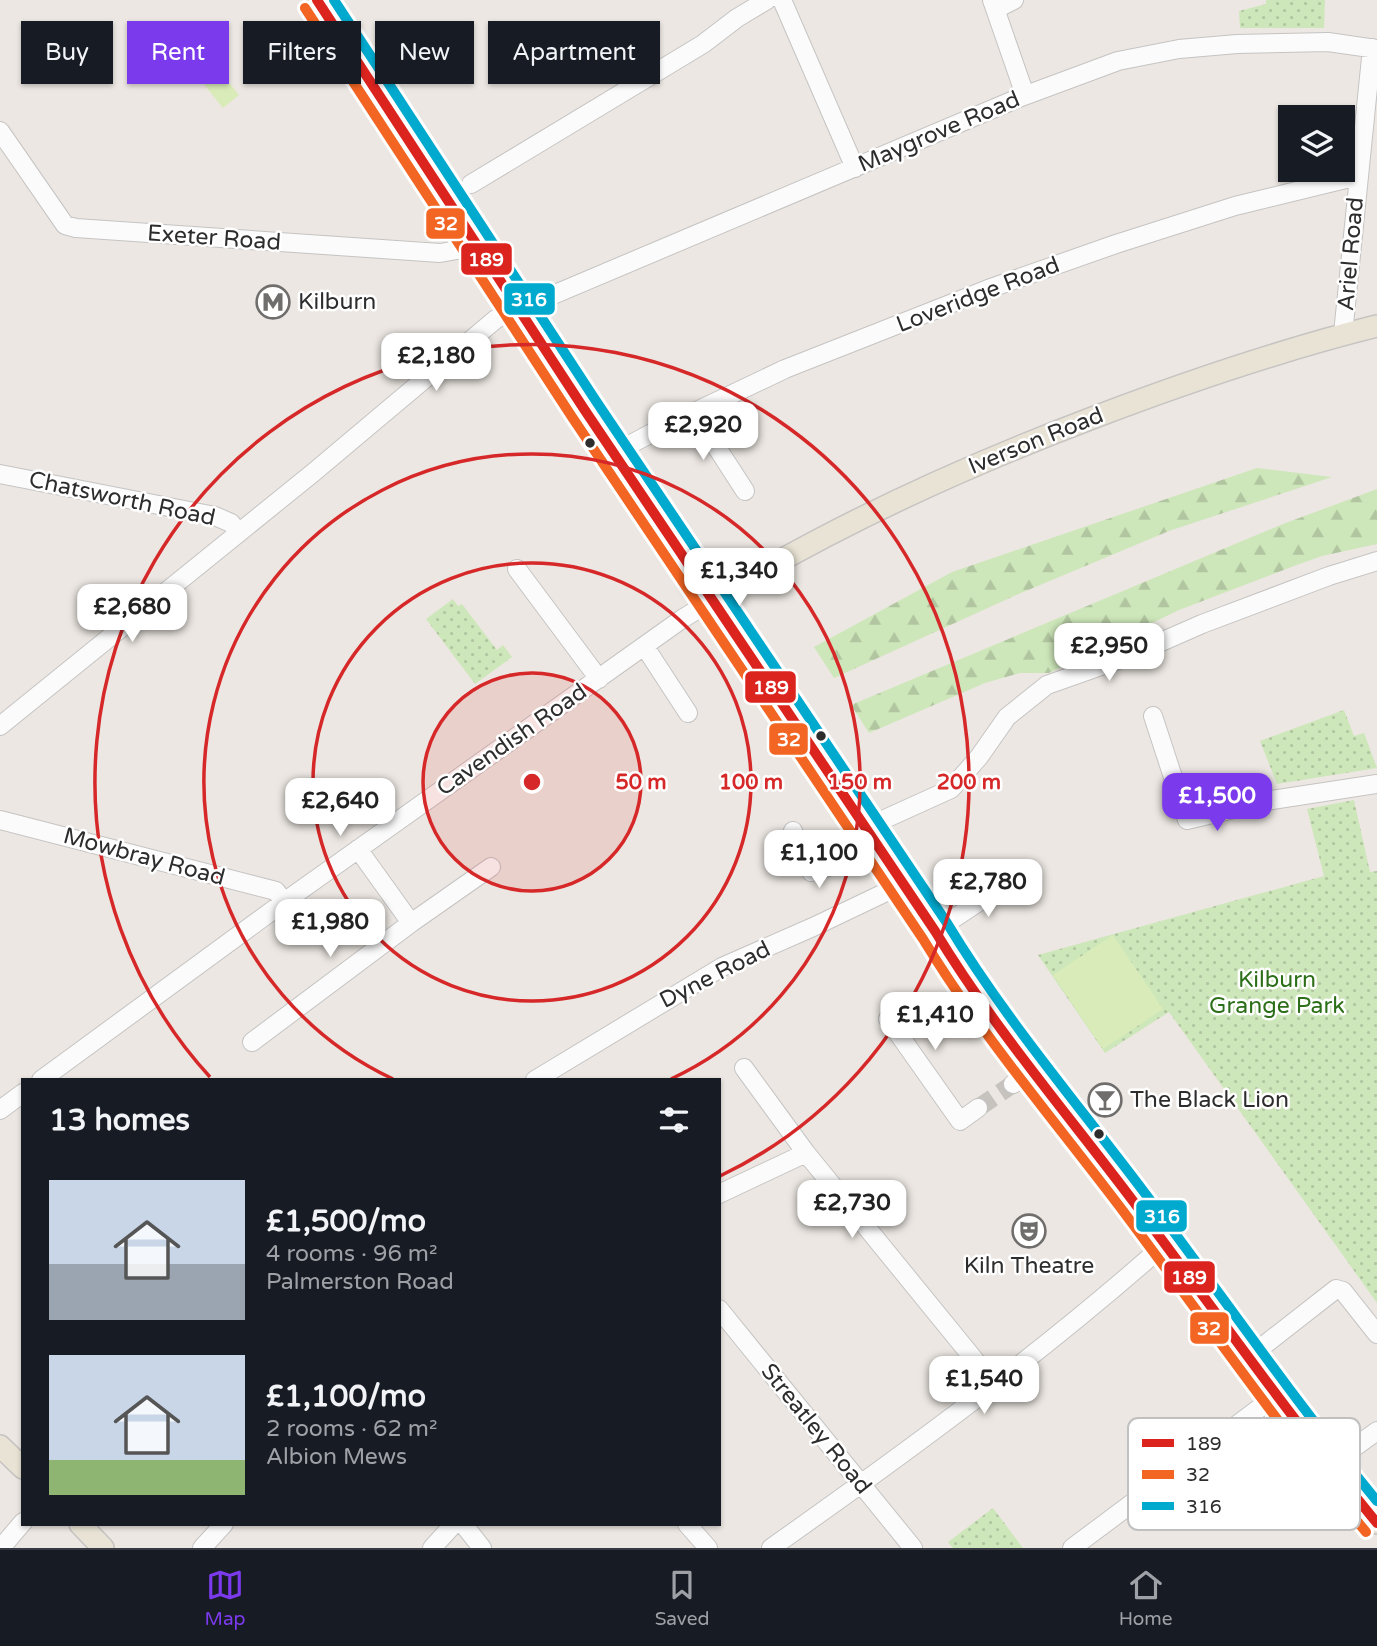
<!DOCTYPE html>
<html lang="en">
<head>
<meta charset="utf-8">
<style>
	:root { --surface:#171b24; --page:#242831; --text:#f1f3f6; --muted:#9ea1a6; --line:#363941; --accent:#7c3aed }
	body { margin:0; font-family:"Varela Round",sans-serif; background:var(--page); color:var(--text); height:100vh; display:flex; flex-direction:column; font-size:26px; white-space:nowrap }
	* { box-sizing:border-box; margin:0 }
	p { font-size:23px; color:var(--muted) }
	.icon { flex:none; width:38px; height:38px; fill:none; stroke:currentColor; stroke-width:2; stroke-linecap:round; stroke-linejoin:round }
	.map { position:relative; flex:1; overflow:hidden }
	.side { position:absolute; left:21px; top:1078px; width:700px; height:448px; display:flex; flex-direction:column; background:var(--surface); border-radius:0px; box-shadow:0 2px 5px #0004 }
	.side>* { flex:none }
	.hud { position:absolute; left:21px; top:21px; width:700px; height:63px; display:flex; gap:14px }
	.tools { position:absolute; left:1278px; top:105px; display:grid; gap:14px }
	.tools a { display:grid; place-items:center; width:77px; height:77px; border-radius:0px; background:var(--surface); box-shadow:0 2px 5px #0004; font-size:35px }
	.price { position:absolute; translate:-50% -60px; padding:0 16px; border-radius:14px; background:#fff; color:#222; font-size:23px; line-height:46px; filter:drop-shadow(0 2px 4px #0008) }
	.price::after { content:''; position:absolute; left:50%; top:42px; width:21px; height:16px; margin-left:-10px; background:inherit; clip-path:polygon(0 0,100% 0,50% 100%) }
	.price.selected { background:var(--accent); color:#fff }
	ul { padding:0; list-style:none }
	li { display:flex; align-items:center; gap:21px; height:175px; padding:0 28px }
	li span { display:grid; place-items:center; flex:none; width:196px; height:140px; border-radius:0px; color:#555 }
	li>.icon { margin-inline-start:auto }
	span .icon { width:84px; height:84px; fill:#fffc; stroke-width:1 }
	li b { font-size:30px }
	h2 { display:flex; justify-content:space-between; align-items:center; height:84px; padding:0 28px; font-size:30px }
	.tag { padding:0 24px; border-radius:0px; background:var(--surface); box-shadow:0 2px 5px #0004; font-size:24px; line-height:63px }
	.tag.selected { background:var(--accent); color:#fff }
	.dock { display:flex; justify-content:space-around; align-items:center; height:98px; border-top:2px solid var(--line); background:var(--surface); font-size:19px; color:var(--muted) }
	.dock a { display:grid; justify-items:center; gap:4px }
	.dock .selected { color:var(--accent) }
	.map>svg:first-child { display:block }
	.forest { fill:url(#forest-firs) }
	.park { fill:url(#park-dots) }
	.pitch { fill:#d9ebb8 }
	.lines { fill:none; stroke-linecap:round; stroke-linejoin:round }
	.minor-tunnel { stroke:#c6c2be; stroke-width:18; stroke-dasharray:18 9; stroke-linecap:butt }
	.minor-casing { stroke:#c5c4c3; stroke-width:20 }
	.major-casing { stroke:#c6c4c3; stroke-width:24 }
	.minor { stroke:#fcfbfb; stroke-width:18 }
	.major { stroke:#e8e3d4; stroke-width:21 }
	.bus-1-casing { stroke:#fff; stroke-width:16 }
	.bus-2-casing { stroke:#fff; stroke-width:16 }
	.bus-3-casing { stroke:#fff; stroke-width:16 }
	.bus-1 { stroke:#dc241f; stroke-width:10 }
	.bus-2 { stroke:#f26522; stroke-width:10 }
	.bus-3 { stroke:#00a9ce; stroke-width:10 }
	.ring { fill:none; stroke:#d62828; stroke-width:3.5 }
	.bus-dot { fill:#2d2d2d; stroke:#fff; stroke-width:2.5 }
	.labels { text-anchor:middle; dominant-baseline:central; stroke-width:5; stroke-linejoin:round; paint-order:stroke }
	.street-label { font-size:23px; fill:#2d2d2d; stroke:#fff }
	.poi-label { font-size:23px; fill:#2d2d2d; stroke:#fff; text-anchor:start }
	.park-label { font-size:23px; fill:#2c6f18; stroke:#fff }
	.key { fill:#fff; stroke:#c0c0c0; stroke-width:2 }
	.key-label { font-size:19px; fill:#2d2d2d }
	.centre { fill:#d62828; stroke:#fff; stroke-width:3.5 }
	.ring-label { font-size:21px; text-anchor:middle; font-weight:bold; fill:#d62828; stroke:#fff; stroke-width:5; stroke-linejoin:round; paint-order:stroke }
	.line-badge { stroke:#fff; stroke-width:2.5 }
	.badge-label { font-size:19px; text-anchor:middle; font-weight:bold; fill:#fff }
</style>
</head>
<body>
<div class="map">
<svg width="1377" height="1548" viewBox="0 0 1377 1548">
	<defs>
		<pattern id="forest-firs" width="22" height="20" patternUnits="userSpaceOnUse" patternTransform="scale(1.75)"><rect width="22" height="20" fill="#cee7ba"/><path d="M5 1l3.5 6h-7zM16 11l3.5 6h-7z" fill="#b1c6a0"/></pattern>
		<pattern id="park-dots" width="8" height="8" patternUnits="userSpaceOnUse" patternTransform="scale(1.75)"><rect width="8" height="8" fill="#cee7ba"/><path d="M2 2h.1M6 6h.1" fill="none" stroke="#b1c6a0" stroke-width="1.8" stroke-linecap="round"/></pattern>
	</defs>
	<rect width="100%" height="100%" fill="#ece7e2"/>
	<path class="forest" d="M1257,468L1332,477L1169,531L1021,593L834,678L814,647L952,572Z
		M1377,489V544L1322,556L1294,566L1179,610L1049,673H1020L985,683L869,733L851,705L1283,524Z"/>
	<path class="park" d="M1266,0H1325L1324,28H1240L1239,11L1266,4Z
		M453,599L458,606L462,604L497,650L503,645L512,657L475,684L426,619Z
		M1344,710L1354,736L1364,733L1377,768L1277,784L1260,741Z
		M1354,800L1370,872L1377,871V1303L1169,1012L1105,1053L1038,955L1324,876L1307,809Z
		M993,1508L1023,1548H953L948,1542Z"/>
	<path class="pitch" d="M218,69L239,95L223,108L202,82Z
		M1113,935L1163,1009L1103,1049L1053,975Z"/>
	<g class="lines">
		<path class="minor-tunnel" d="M978,1108L1013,1084"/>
		<defs>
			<path id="minor" d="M782,0L855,168
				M992,0L1025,95
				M996,9L1014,0
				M0,131L65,225L76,228L440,253L457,250L475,240
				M471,184L703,44L737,18L767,0
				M1343,334L1372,48
				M694,412L745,491
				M614,453L665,426L785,369L988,289L1116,244L1235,206L1358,176
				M0,474L215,516L231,523L239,533
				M517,569L599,679
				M645,647L688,713
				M1153,716L1187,820L1272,800L1377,784
				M0,726L314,472L496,319L1021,97L1118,61L1179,49L1237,44L1328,42L1377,49
				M0,820L276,891L284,902
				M865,828L951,789L979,757L1007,717L1047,685L1129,656L1202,624L1329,576L1377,561
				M793,831L811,872L863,857L878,849
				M411,923L491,867
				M935,931L1019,875
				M888,1019L960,1121L978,1108
				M252,1042L411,923L358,849
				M744,1068L806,1153L995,1385
				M41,1080L284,902L682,619L713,600
				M535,1080L722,967L813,927L903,884
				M1013,1084L1032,1071
				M0,1110L23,1093
				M719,1194L806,1153
				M719,1309L913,1548
				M1249,1357L1336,1289L1343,1291L1377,1334
				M1330,1465L1377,1431
				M463,1524L482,1548
				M687,1524L708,1548
				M1,1548L23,1522
				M202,1548L224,1524
				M432,1548L454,1524
				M771,1548C907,1452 1041,1354 1165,1244
				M1072,1548L1277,1395"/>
			<path id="major" d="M317,0L448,198L584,409L935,931C990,1028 1066,1111 1133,1201C1214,1308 1290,1421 1377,1523
				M713,600C833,526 963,467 1095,417C1187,382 1281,350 1377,326
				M0,1446L23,1468
				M80,1524L103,1548"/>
		</defs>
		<use href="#minor" class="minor-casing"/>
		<use href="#major" class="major-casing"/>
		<use href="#minor" class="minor"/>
		<use href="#major" class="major"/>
		<defs>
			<path id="bus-1" d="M317,0L584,409L935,931C993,1027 1066,1112 1133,1201C1214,1309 1291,1419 1377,1523"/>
			<path id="bus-2" d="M305,8L572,417L923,939C982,1036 1055,1121 1123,1211C1204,1319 1281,1429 1366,1532"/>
			<path id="bus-3" d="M334,0L596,401L947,923C1005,1019 1077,1103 1144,1192C1222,1295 1295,1402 1377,1501"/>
		</defs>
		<use href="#bus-1" class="bus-1-casing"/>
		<use href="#bus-2" class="bus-2-casing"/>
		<use href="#bus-3" class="bus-3-casing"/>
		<use href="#bus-1" class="bus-1"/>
		<use href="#bus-2" class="bus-2"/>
		<use href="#bus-3" class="bus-3"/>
	</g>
	<circle cx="532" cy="782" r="109" fill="#d62828" fill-opacity=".12"/>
	<g class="ring">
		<circle cx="532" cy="782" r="109"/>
		<circle cx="532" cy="782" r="219"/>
		<path d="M393 1079A328 328 0 1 1 671 1079"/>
		<path d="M210 1077A437 437 0 1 1 720 1176"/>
	</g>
	<defs>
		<symbol id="metro-ring" viewBox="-11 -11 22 22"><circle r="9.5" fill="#fff" stroke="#706e6c" stroke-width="1.5"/><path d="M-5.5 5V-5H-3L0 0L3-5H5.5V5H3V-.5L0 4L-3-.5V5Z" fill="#706e6c"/></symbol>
		<symbol id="bar-ring" viewBox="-11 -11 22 22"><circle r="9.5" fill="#fff" stroke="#706e6c" stroke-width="1.5"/><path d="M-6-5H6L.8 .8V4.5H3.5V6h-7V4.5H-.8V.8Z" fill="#706e6c"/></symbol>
		<symbol id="theatre-ring" viewBox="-11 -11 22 22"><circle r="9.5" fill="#fff" stroke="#706e6c" stroke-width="1.5"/><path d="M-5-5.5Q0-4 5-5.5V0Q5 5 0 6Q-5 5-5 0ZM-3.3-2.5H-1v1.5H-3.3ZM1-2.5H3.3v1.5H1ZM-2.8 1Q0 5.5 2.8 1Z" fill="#706e6c"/></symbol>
	</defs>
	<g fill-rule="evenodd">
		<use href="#metro-ring" x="254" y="283" width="38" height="38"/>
		<use href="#bar-ring" x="1086" y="1081" width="38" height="38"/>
		<use href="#theatre-ring" x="1010" y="1212" width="38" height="38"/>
	</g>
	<g class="bus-dot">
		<circle cx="590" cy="443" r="6"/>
		<circle cx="821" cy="736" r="6"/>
		<circle cx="1099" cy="1134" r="6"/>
	</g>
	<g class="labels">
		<g class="street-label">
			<text transform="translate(939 132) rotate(-23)">Maygrove Road</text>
			<text transform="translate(214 238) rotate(4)">Exeter Road</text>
			<text transform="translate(1351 254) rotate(-85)">Ariel Road</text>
			<text transform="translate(978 295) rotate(-21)">Loveridge Road</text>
			<text transform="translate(1036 441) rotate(-22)">Iverson Road</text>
			<text transform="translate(122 499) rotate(12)">Chatsworth Road</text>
			<text transform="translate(512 740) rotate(-35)">Cavendish Road</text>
			<text transform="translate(144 857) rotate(15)">Mowbray Road</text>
			<text transform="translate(715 975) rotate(-27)">Dyne Road</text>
			<text transform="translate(816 1429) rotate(51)">Streatley Road</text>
		</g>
		<g class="poi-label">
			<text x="298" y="302">Kilburn</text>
			<text x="1130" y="1100">The Black Lion</text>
			<text x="1029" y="1266" text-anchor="middle">Kiln Theatre</text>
		</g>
		<g class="park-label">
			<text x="1277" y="980">Kilburn<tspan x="1277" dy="26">Grange Park</tspan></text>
		</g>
	</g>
	<rect x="1128" y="1418" width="232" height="112" rx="10" class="key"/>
	<rect x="1142" y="1439" width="32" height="8" fill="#dc241f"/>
	<rect x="1142" y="1470" width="32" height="9" fill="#f26522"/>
	<rect x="1142" y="1502" width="32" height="8" fill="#00a9ce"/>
	<g class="key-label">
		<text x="1186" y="1450">189</text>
		<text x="1186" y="1481">32</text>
		<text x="1186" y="1513">316</text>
	</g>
	<circle cx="532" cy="782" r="10" class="centre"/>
	<g class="ring-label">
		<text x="641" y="789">50 m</text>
		<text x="751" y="789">100 m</text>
		<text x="860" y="789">150 m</text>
		<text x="969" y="789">200 m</text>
	</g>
	<g class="line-badge">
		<rect x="425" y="207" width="41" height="33" rx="7" fill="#f26522"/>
		<rect x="460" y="242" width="53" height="34" rx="7" fill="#dc241f"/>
		<rect x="503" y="282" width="53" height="34" rx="7" fill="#00a9ce"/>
		<rect x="744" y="670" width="53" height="34" rx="7" fill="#dc241f"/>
		<rect x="768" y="722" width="41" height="34" rx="7" fill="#f26522"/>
		<rect x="1135" y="1199" width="53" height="34" rx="7" fill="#00a9ce"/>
		<rect x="1163" y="1260" width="53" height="34" rx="7" fill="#dc241f"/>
		<rect x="1189" y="1311" width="41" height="34" rx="7" fill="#f26522"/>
	</g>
	<g class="badge-label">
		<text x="446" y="230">32</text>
		<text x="486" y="266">189</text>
		<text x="529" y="306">316</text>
		<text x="771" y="694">189</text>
		<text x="789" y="746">32</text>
		<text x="1162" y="1223">316</text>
		<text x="1189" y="1284">189</text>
		<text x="1209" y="1335">32</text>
	</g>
</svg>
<div class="tools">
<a><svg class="icon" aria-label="layers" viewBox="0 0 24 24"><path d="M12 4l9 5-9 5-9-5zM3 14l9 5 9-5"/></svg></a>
</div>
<b class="price" style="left:436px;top:393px">£2,180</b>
<b class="price" style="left:703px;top:462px">£2,920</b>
<b class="price" style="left:739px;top:608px">£1,340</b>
<b class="price" style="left:132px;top:644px">£2,680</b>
<b class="price" style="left:1109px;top:683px">£2,950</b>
<b class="price selected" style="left:1217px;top:833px">£1,500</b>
<b class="price" style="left:340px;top:838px">£2,640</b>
<b class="price" style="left:819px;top:890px">£1,100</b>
<b class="price" style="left:988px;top:919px">£2,780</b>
<b class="price" style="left:330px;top:959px">£1,980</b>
<b class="price" style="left:935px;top:1052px">£1,410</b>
<b class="price" style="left:852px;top:1240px">£2,730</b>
<b class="price" style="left:984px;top:1416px">£1,540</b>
<div class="hud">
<a class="tag">Buy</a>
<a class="tag selected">Rent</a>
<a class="tag">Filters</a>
<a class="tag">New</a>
<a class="tag">Apartment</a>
</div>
<section class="side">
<h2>13 homes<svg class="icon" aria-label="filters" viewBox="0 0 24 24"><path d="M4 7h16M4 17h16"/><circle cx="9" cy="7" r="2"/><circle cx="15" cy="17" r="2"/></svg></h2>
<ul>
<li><span style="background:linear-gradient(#c9d6e8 60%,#9aa5b1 0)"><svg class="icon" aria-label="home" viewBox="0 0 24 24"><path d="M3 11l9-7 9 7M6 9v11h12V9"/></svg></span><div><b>£1,500/mo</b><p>4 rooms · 96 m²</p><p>Palmerston Road</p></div></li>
<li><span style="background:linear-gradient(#c9d6e8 75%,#8fb573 0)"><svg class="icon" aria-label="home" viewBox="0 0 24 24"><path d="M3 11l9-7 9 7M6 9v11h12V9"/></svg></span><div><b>£1,100/mo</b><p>2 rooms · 62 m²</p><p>Albion Mews</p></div></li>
</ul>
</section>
</div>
<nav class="dock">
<a class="selected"><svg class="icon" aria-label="map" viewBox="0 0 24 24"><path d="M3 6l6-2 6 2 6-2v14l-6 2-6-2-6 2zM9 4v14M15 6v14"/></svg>Map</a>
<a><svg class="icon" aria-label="saved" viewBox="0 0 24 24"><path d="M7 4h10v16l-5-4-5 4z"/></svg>Saved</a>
<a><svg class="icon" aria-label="home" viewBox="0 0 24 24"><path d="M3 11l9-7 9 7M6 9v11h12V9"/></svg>Home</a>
</nav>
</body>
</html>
